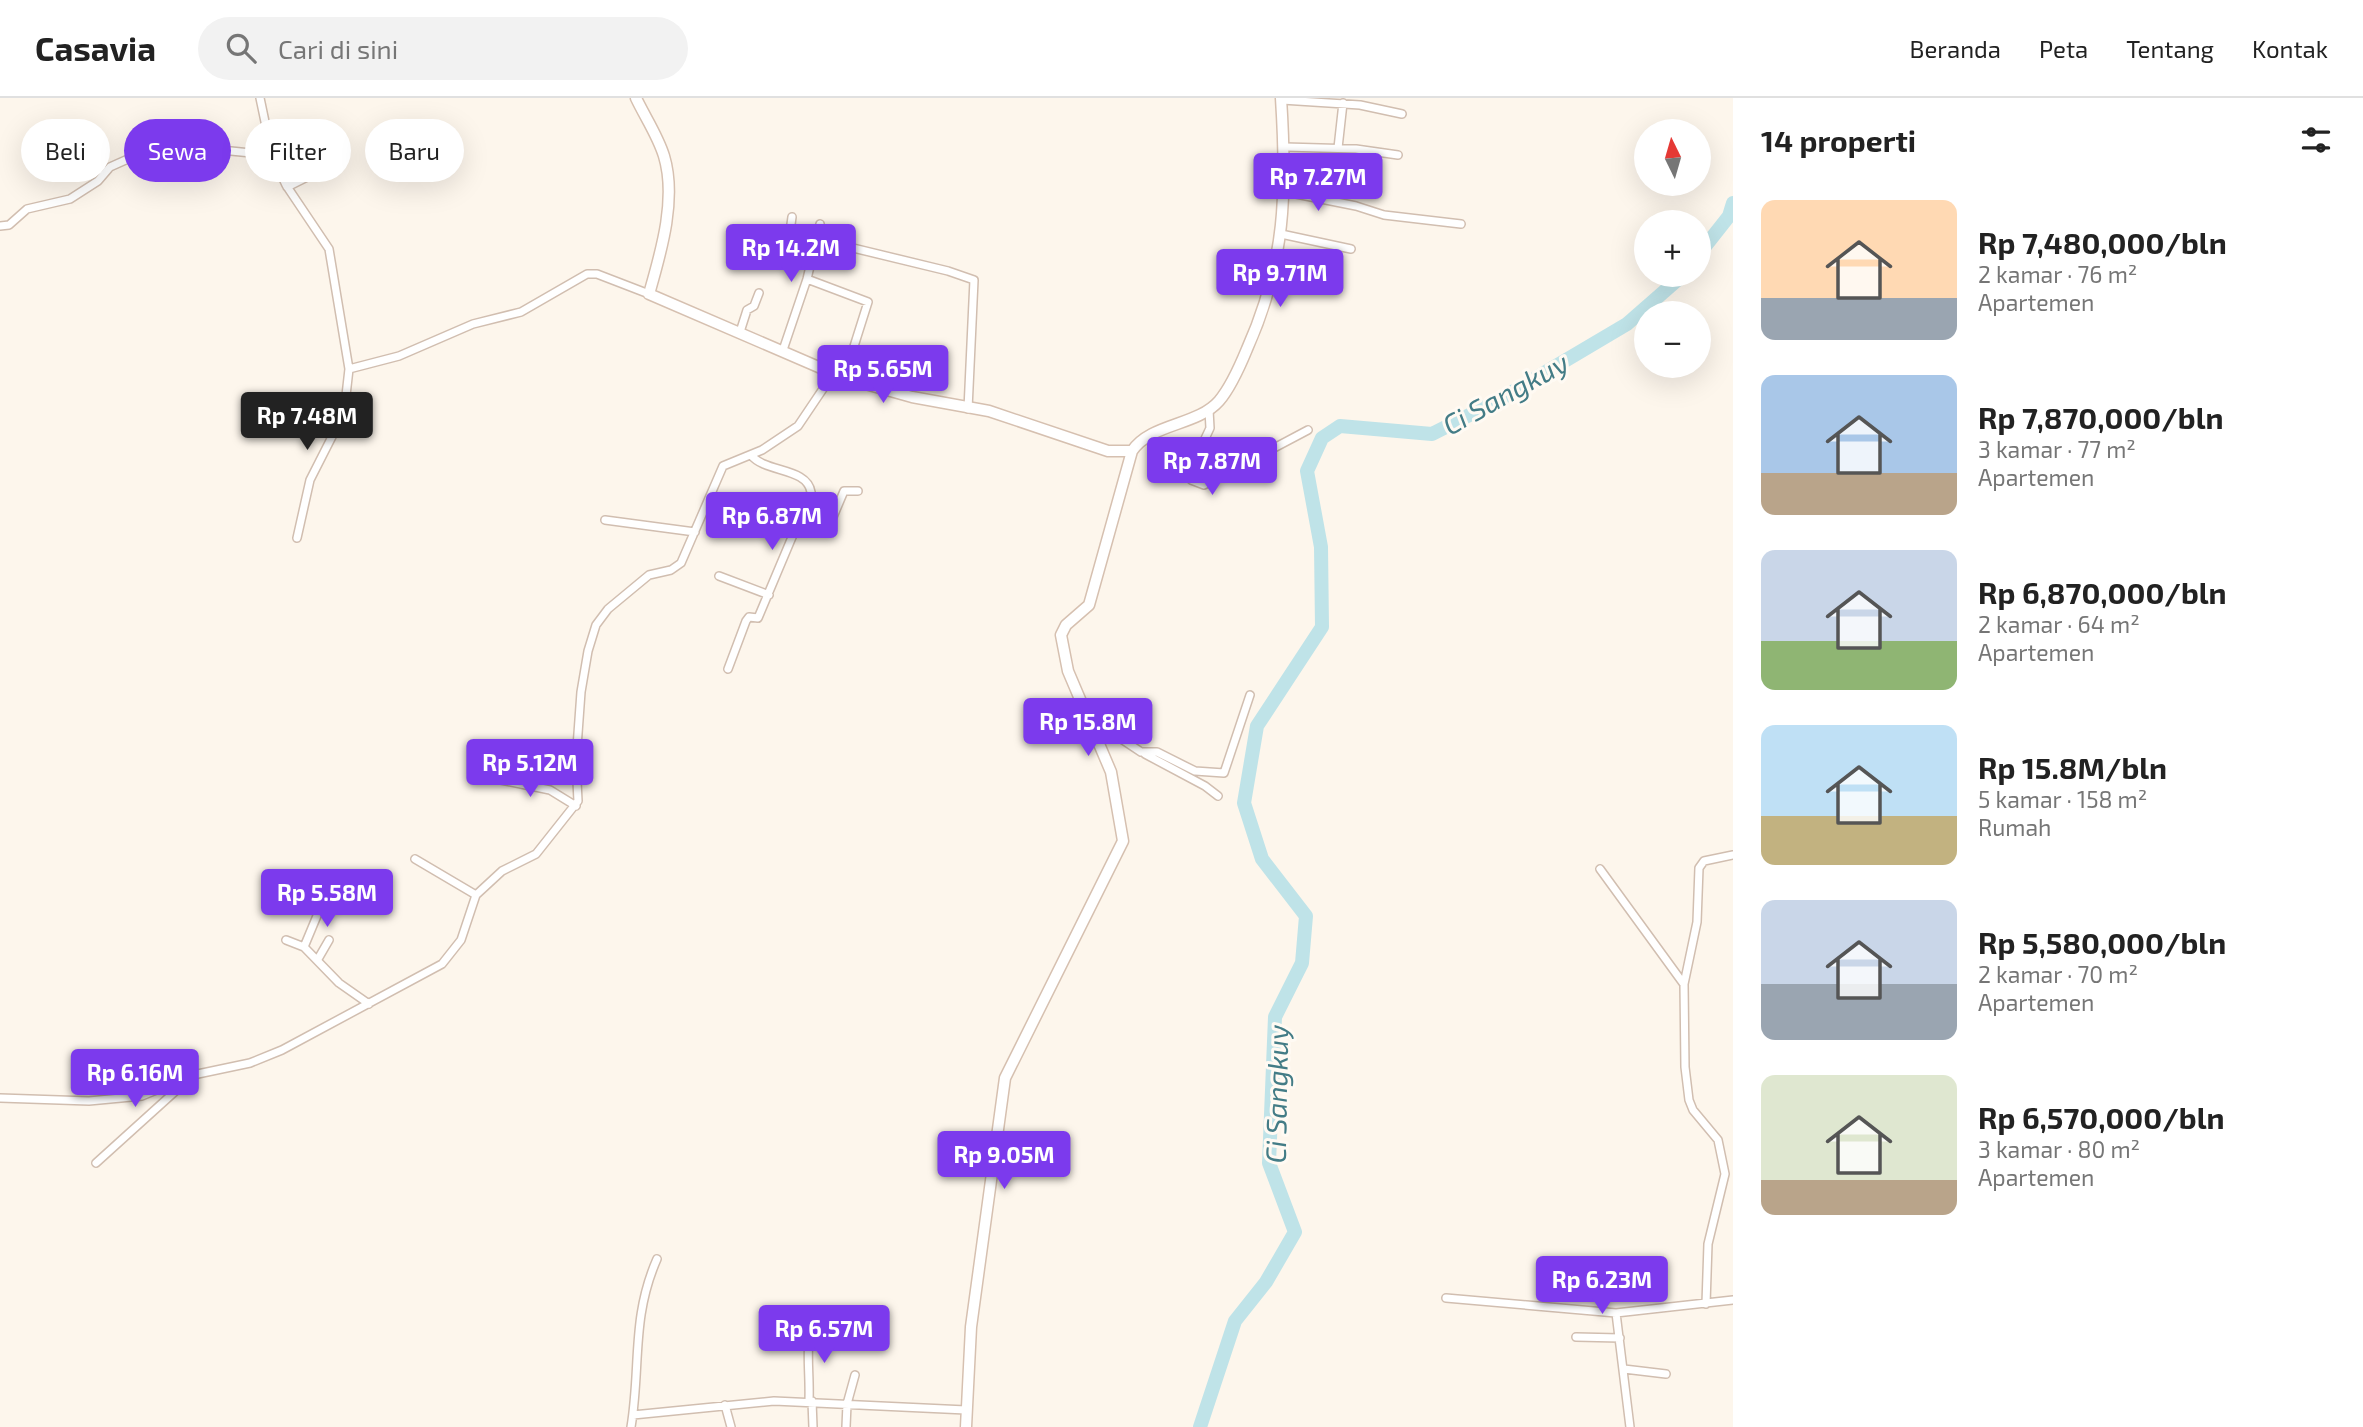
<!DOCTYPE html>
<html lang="id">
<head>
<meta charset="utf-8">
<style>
	:root { --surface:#fff; --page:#f2f2f2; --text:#222; --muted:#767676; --line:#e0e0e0; --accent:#7c3aed }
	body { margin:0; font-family:"Exo 2",sans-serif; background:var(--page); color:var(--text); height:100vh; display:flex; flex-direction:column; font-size:26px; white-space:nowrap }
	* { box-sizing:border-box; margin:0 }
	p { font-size:23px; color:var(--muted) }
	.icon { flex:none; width:38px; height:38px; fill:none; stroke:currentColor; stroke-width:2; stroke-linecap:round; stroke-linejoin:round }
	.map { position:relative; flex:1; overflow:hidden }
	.side { display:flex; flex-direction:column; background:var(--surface); width:630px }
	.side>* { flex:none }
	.guide { position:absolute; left:21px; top:21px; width:665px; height:63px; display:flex; gap:14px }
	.needle { width:46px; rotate:355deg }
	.tools { position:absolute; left:1634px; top:21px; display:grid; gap:14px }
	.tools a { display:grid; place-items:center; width:77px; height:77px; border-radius:50%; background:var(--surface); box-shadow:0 7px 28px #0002; font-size:35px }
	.price { position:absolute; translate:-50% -60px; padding:0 16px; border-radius:7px; background:var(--accent); color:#fff; font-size:23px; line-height:46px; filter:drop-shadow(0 2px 4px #0008) }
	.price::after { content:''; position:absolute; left:50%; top:42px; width:21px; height:16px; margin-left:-10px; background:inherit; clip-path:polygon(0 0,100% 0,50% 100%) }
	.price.current { background:#222; color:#fff }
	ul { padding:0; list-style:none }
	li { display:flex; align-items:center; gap:21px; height:175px; padding:0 28px }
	li span { display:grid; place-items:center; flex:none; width:196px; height:140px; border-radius:14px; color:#555 }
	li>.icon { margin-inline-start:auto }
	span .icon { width:84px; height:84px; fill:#fffc; stroke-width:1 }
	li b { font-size:30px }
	h2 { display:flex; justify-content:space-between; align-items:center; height:84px; padding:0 28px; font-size:30px }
	.chip { padding:0 24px; border-radius:32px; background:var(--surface); box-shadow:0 7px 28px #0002; font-size:24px; line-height:63px }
	.chip.current { background:var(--accent); color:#fff }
	header { display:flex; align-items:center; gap:42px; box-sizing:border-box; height:98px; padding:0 35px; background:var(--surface); border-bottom:2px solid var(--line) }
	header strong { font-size:33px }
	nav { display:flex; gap:38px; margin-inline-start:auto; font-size:24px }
	.search { width:490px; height:63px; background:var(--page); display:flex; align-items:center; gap:18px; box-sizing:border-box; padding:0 24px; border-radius:38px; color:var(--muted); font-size:26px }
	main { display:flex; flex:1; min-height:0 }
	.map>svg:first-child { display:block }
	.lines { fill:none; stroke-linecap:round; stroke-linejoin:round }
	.river { stroke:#bfe3e8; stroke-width:14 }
	.street-casing { stroke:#d1beb0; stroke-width:10 }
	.secondary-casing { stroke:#d6c0b0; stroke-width:13 }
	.street { stroke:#fff; stroke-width:7 }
	.secondary { stroke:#fff; stroke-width:10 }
	.labels { text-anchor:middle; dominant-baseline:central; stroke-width:6; stroke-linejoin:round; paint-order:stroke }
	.water-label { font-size:28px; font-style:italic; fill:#437c86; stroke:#fffaf3 }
</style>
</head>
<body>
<header>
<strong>Casavia</strong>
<div class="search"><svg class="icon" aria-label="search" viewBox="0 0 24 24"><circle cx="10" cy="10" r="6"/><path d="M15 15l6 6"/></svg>Cari di sini</div>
<nav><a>Beranda</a><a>Peta</a><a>Tentang</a><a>Kontak</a></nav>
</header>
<main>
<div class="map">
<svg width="1733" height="1329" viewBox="0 0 1733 1329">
	<rect width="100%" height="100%" fill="#fdf6ec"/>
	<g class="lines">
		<path class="river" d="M1699,156L1729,118L1733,105
			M1200,1329L1235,1223L1266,1184L1295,1134L1269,1065L1275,919L1302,865L1306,818L1262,761L1244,705L1257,628L1322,529L1321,449L1307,373L1322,340L1340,328L1432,336L1497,303L1627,226L1683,177"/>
		<defs>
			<path id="street" d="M260,0L272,57L286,87L329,151L349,271L344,315L310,382L297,440
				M1282,2L1360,7L1402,16
				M1285,49L1356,51L1398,57
				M1338,50L1343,5
				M287,89L313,76
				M1286,94L1356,108L1384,117L1461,126
				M792,119L787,156L794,162L810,167
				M0,128L9,127L27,111L70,101L98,83L110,69L148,52L231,53L272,57
				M1281,136L1351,151
				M816,141L948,173L974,182L968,311
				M807,181L868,204L844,280
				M740,234L747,212L754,208L759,195
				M783,252L807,181L820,126
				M349,271L399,258L473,226L521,214L587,176H597L649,196
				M1209,312L1210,330L1189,375L1191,382L1204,387L1308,332
				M802,419L830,426L844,393H858
				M605,422L695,434
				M719,478L769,497
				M728,571L746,523L749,519L758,520L811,394C807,369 765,375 751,357
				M1093,634L1117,638L1141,654H1157L1195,673L1224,675L1250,597
				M1145,656L1205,688L1218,698
				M491,680L550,692L576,708
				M415,761L476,797
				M1600,771L1683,885
				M286,842L304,849L339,885L369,906
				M304,849L324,801
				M318,861L329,842
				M0,1000L89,1003L142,998L193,977L250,965L282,952L442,866L461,842L476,797L502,773L536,756L578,703L576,663L581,594L588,553L596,527L608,511L649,477L671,472L681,465L723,368L762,352L798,328L833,276
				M96,1065L190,980
				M1446,1200L1616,1215
				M1706,1206L1708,1146L1725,1076L1718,1042L1693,1012L1689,1002L1685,969L1684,886L1697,824L1699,770L1704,763L1733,757
				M1576,1239L1620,1240
				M1624,1271L1666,1276
				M809,1303C810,1277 806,1254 810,1229
				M812,1303L813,1329
				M725,1307L731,1329
				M633,1317L774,1303L966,1312
				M631,1329C641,1269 631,1220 657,1161
				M846,1329L847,1306L855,1277
				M1630,1329L1616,1215L1733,1202"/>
			<path id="secondary" d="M636,0C645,19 658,38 664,58C677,101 661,154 649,196L844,280L912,299L989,313L1108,353H1132
				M966,1329L971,1229L1005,980L1123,743L1111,674L1068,573L1061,537L1066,527L1089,507L1132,353C1151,325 1197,328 1219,303C1231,289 1240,268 1247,251C1286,164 1287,93 1281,0"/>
		</defs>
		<use href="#street" class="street-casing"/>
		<use href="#secondary" class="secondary-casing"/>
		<use href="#street" class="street"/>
		<use href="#secondary" class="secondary"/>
	</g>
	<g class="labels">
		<g class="water-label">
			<text transform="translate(1505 295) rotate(-29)">Ci Sangkuy</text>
			<text transform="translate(1276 996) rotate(-89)">Ci Sangkuy</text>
		</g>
	</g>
</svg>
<div class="tools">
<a><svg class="needle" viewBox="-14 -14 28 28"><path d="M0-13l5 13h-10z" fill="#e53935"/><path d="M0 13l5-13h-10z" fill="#767676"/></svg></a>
<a>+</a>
<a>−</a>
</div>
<b class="price" style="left:1318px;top:115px">Rp 7.27M</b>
<b class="price" style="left:791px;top:186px">Rp 14.2M</b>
<b class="price" style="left:1280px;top:211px">Rp 9.71M</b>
<b class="price" style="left:883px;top:307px">Rp 5.65M</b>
<b class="price current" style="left:307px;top:354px">Rp 7.48M</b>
<b class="price" style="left:1212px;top:399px">Rp 7.87M</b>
<b class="price" style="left:772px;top:454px">Rp 6.87M</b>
<b class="price" style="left:1088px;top:660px">Rp 15.8M</b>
<b class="price" style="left:530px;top:701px">Rp 5.12M</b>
<b class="price" style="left:327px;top:831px">Rp 5.58M</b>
<b class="price" style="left:135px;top:1011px">Rp 6.16M</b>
<b class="price" style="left:1004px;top:1093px">Rp 9.05M</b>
<b class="price" style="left:1602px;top:1218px">Rp 6.23M</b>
<b class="price" style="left:824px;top:1267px">Rp 6.57M</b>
<div class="guide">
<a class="chip">Beli</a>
<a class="chip current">Sewa</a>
<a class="chip">Filter</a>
<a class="chip">Baru</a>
</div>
</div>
<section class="side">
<h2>14 properti<svg class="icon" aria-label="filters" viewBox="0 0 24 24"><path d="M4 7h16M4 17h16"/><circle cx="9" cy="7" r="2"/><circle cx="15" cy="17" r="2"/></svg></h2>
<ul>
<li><span style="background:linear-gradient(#ffd9b3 70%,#9aa5b1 0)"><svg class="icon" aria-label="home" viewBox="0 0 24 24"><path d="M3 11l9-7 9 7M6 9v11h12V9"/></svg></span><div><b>Rp 7,480,000/bln</b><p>2 kamar · 76 m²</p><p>Apartemen</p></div></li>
<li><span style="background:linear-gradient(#a9c7e8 70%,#b9a48a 0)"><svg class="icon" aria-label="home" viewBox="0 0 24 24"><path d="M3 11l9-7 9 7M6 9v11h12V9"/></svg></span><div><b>Rp 7,870,000/bln</b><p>3 kamar · 77 m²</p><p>Apartemen</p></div></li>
<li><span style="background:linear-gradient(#c9d6e8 65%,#8fb573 0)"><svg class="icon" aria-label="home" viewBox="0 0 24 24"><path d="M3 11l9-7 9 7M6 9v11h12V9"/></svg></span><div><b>Rp 6,870,000/bln</b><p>2 kamar · 64 m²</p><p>Apartemen</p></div></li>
<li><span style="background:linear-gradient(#bfe0f5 65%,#c2b280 0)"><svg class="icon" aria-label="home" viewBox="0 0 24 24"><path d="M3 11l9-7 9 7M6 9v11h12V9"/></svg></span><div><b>Rp 15.8M/bln</b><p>5 kamar · 158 m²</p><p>Rumah</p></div></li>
<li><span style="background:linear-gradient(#c9d6e8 60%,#9aa5b1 0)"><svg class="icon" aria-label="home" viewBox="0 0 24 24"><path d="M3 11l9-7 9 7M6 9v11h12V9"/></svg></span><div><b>Rp 5,580,000/bln</b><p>2 kamar · 70 m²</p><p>Apartemen</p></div></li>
<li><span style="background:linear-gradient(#dfe7d0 75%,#b9a48a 0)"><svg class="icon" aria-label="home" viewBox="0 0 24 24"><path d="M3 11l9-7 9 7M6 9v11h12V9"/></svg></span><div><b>Rp 6,570,000/bln</b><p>3 kamar · 80 m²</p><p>Apartemen</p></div></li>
</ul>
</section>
</main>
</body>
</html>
